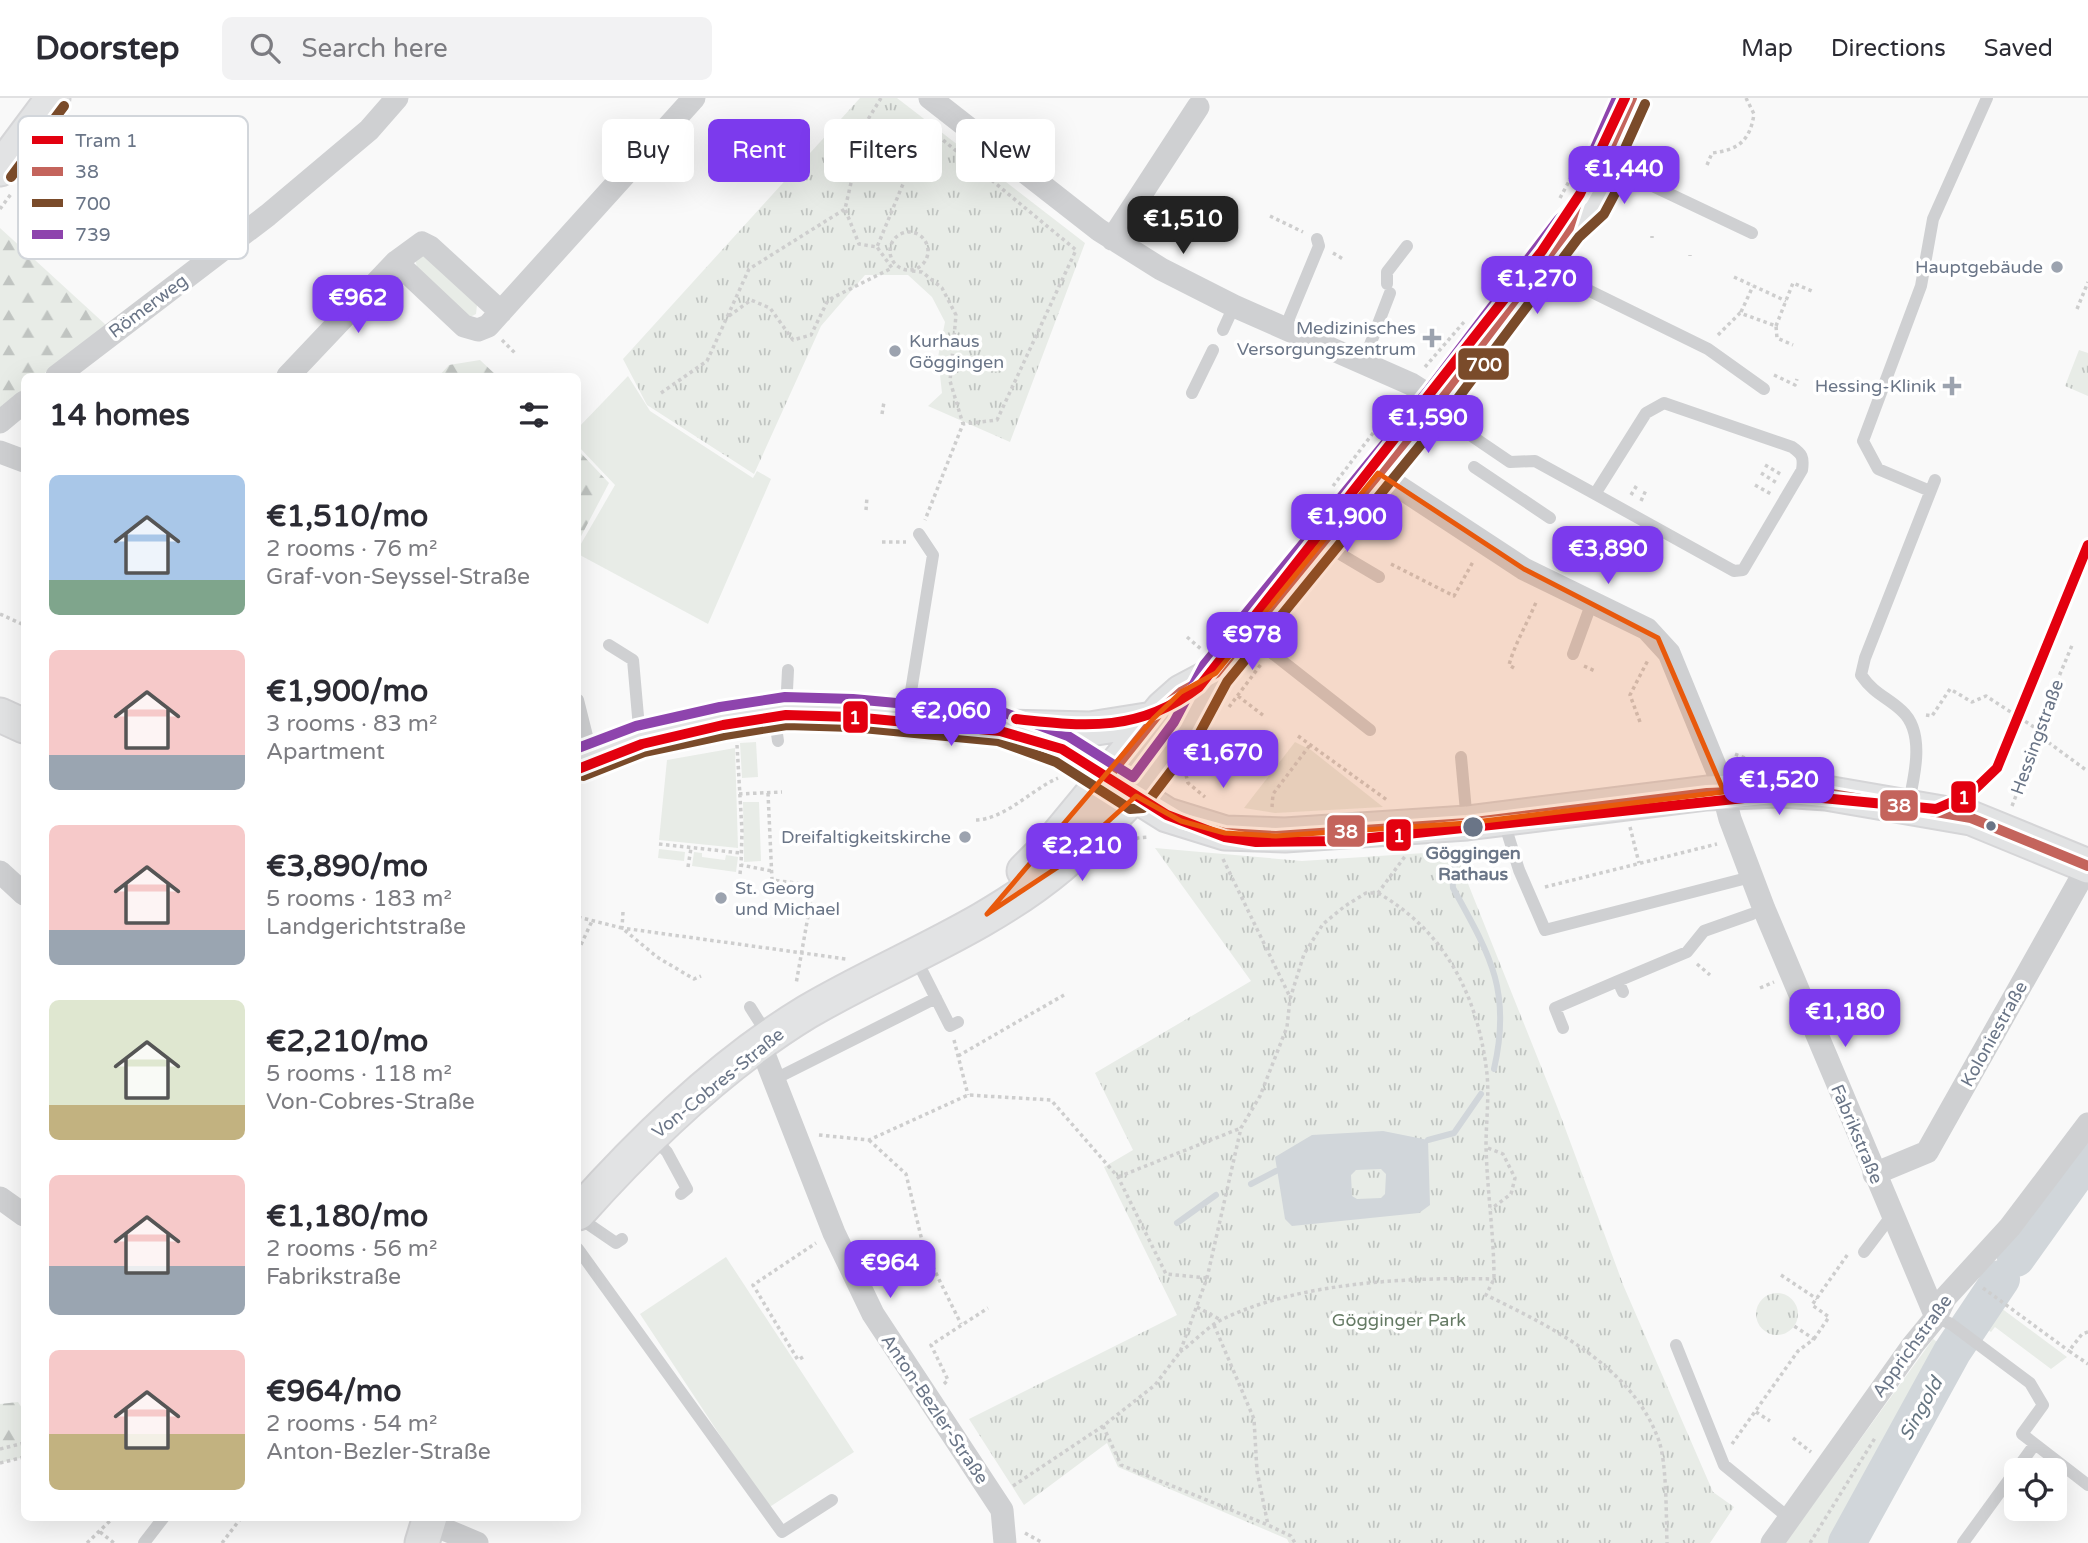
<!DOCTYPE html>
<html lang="en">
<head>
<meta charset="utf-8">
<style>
	:root { --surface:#fff; --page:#f2f2f3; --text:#2b2b33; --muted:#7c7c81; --line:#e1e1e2; --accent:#7c3aed }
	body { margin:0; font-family:"Varela Round",sans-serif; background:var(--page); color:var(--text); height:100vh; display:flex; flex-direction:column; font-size:26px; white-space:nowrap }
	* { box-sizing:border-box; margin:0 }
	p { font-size:23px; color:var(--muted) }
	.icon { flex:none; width:38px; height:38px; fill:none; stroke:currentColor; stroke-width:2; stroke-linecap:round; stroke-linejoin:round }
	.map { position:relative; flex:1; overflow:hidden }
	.sheet { position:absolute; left:21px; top:275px; width:560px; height:1148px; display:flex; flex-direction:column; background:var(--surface); border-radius:10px; box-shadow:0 7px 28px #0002 }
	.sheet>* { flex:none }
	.guide { position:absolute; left:602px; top:21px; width:665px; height:63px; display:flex; gap:14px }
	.controls { position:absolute; left:2004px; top:1360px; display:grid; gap:14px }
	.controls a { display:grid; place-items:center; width:63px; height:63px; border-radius:10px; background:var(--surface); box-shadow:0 7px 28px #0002; font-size:35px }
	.price { position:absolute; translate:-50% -60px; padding:0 16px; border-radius:14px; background:var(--accent); color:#fff; font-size:23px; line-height:46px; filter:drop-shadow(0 2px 4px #0008) }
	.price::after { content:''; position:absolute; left:50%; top:42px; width:21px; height:16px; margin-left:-10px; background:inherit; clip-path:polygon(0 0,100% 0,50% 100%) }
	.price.current { background:#222; color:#fff }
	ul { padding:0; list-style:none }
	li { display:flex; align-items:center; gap:21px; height:175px; padding:0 28px }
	li span { display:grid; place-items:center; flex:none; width:196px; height:140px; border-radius:10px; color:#555 }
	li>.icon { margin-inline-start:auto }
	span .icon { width:84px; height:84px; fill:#fffc; stroke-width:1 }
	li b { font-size:30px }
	h2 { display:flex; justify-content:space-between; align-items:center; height:84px; padding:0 28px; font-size:30px }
	.tag { padding:0 24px; border-radius:10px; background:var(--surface); box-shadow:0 7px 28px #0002; font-size:24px; line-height:63px }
	.tag.current { background:var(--accent); color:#fff }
	header { display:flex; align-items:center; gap:42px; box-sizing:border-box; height:98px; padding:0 35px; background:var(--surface); border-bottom:2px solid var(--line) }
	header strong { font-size:33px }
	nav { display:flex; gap:38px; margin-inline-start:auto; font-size:24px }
	.search { width:490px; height:63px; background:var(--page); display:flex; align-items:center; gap:18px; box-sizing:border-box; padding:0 24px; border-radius:10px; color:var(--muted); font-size:26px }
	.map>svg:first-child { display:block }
	.grass { fill:#e8ece7 }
	.forest { fill:url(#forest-firs) }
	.park { fill:url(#park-tufts) }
	.water { fill:#d1d6da; fill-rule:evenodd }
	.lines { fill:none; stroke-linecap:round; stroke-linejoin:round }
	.stream { stroke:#d1d6da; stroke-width:6 }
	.river { stroke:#d1d6da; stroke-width:38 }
	.secondary-casing { stroke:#d5d5d7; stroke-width:37 }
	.path { stroke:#cecece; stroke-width:3.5; stroke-dasharray:3.5 3.5; stroke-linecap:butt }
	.lane { stroke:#cfd0d2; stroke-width:12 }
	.street { stroke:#cfd0d2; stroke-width:23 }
	.secondary { stroke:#e2e3e4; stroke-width:33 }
	.bus-1-casing { stroke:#fff; stroke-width:16 }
	.bus-2-casing { stroke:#fff; stroke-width:16 }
	.bus-3-casing { stroke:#fff; stroke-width:16 }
	.bus-1 { stroke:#c4645c; stroke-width:10 }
	.bus-2 { stroke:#7a4b2a; stroke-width:10 }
	.bus-3 { stroke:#8e44ad; stroke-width:10 }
	.tram-1-casing { stroke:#fff; stroke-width:16 }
	.tram-1 { stroke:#e3000f; stroke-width:10 }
	.marked { fill:#e8590c; fill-opacity:0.2; stroke:#e8590c; stroke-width:5; stroke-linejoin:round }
	.poi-dot { fill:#9ca3af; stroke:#fff; stroke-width:2.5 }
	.bus-dot { fill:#6a7587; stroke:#fff; stroke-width:2.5 }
	.labels { text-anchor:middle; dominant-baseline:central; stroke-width:7; stroke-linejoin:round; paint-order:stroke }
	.poi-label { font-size:18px; fill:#6a7587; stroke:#fff; text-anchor:end }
	.street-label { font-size:18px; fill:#6a7587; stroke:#fff }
	.stop-label { font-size:18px; font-weight:bold; fill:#6a7587; stroke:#fff }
	.park-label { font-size:18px; fill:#657a64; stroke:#fff }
	.water-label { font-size:19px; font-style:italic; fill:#667682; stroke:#fff }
	.key { fill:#fff; stroke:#d2d6db; stroke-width:2 }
	.key-label { font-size:19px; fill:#6a7587 }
	.line-badge { stroke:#fff; stroke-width:2.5 }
	.badge-label { font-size:19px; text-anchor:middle; font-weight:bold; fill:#fff }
</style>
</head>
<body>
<header>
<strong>Doorstep</strong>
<div class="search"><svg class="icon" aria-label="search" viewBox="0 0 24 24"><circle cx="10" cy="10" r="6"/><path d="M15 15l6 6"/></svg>Search here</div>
<nav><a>Map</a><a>Directions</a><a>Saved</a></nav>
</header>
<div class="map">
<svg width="2088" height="1445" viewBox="0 0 2088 1445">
	<defs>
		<pattern id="forest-firs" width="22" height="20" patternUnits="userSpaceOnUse" patternTransform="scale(1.75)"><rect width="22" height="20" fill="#e8ece7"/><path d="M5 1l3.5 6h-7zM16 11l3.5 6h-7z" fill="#c0c4c1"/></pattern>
		<pattern id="park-tufts" width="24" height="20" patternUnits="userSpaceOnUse" patternTransform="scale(1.75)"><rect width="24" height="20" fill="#e8ece7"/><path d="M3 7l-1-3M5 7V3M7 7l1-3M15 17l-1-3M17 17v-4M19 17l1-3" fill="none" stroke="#c0c4c1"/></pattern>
	</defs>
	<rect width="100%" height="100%" fill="#f9f9f9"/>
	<path class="grass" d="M424,157L477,207L476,216L470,219L417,169L415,161Z
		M628,278L650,313L753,380L757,373L771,381L708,526L578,456V451L615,387L578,348V330Z
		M756,644L758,679L742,680L740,645Z
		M1295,644L1311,652L1383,709L1275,715L1244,710Z
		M735,650L738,750L659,742L667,662Z
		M743,704H759L761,763L744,764Z
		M659,751L685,754L684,763L658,760Z
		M694,754L702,755V759L725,762L726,757L738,759L736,774L692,768Z
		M726,1159L854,1354L768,1410L640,1216Z
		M2001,1210L2067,1259L2051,1271L1995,1229L1991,1234L1985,1230Z
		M1933,1241L1952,1254L1847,1445H1785Z"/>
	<path class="forest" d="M0,130L106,227L41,278H24V291L0,310Z
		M480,262L497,278H439L449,267Z
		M578,352L609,385L578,444Z
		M18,1304L24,1313V1359L0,1365V1306Z"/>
	<path class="park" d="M860,0H897L1085,145L1010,344L928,308L942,295L938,259L945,224L932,199L908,177H865L821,228L754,376L647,307L623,261Z
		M2079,252L2088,255V298L2065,288Z
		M1155,750L1302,763L1455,753L1558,1011L1624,1189L1713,1394L1734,1409L1710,1445H1289L1287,1441L1118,1369L1107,1345L1024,1407L969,1321L1177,1217L1104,1069L1133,1052L1095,975L1251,883Z
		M1756 1216a21 21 0 1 1 42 0a21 21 0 1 1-42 0Z"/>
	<path class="water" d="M1383,1033L1428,1042L1430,1107L1419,1115L1292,1128L1285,1121L1275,1059L1312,1037ZM1381,1071L1386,1076L1385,1096L1381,1100L1357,1101L1352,1098L1351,1077L1356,1072Z"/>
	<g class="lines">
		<path class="stream" d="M1464,762L1456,766L1452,775L1453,790C1490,857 1512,893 1494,971
			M1428,1042L1454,1035L1481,996
			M1251,1086L1276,1073
			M1177,1125L1216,1097"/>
		<path class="river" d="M2016,1160L2088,1059
			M1847,1445L1952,1254L2001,1181"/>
		<defs>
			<path id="secondary" d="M0,71L53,0
				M0,617L24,628
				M1001,629L1062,651L1167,717L1225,735L1285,737L1467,725L1707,695L1781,692L1826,695L1971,720L2088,768
				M578,665L640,641L722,623L786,613L907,618L1001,629L1090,631L1153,621
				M1024,773L1049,748L1163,610L1181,594L1215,576
				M578,1115C643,1042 723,965 807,914C890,865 985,831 1060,768C1107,728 1150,685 1185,633C1198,613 1205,589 1219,571C1337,426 1462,283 1569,130L1592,108L1608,79V54L1632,0
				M422,1445L430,1419"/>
		</defs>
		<use href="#secondary" class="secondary-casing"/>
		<path class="path" d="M881,0L864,28L845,111L859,146L877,149L915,57L925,44L943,42L1076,152L997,322L963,326
			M49,46L80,75L83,72
			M1707,67L1712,55C1738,52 1750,43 1754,16L1746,0
			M1560,100L1580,63
			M0,111L11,96
			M1270,118L1303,134
			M890 153a19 19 0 1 1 38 0a19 19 0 1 1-38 0Z
			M1652,140V138
			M1333,155L1343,161
			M1690,158V157
			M912,173L922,174L942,190L956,217L950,283L963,326L925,422
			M1734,179L1786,203
			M2077,211L2088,184
			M1741,214L1753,188
			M729,218L751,202L770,210L793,242L811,237L828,202L892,170L877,149
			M1776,228L1793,185L1814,194
			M1718,237L1740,215L1776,228L1777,240L1793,247
			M502,242L515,255
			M1425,269L1464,224
			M1774,277L1795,287L1797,281
			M661,295L707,263L749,171L845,111
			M882,316L884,304
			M1765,367L1782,377
			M1761,375L1777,385
			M1755,387L1771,396
			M1333,388L1398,302
			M1631,397L1637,387
			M1641,403L1646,392
			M866,412L867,399
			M882,444H906
			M1391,466L1454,498L1474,462
			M0,516L24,527
			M1187,539L1201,551
			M1584,568L1595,573
			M1514,570L1509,567C1515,545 1528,524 1537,502
			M1238,598L1264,618
			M1229,609L1262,565
			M1926,617L1932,618L1950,591L1972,604L1986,598L2037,631
			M1640,624L1630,597L1648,562
			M1215,633L1229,646
			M2037,636L2086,672
			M1298,638L1387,702
			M737,647L742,733L741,767L772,773
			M1735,656L1757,665
			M1186,677L1188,685L1205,699
			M768,695L772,782L803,786L812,796L796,886
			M739,696L782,694
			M2012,708L2035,649L2037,631L2073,545
			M1272,709L1273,696L1310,647
			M976,722C1005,721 1031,692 1058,680
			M1630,729L1639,765
			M659,746L741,755
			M1124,748L1138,740L1149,739
			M1223,761L1290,899
			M688,769L691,750
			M740,776L741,767
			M1545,789L1717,746
			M1378,795C1443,832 1476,894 1486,968C1490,994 1486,1022 1486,1048C1487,1092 1494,1136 1494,1181L1486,1197C1552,1229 1633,1269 1659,1343C1667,1367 1666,1418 1667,1445
			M623,814L622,830L846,861
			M578,819L622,830L657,859L694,881L701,878
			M578,853L592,823
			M1697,866L1710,877
			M1760,890L1774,884
			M954,942L968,997
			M958,958L1064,897
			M819,1037L869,1042L968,997L1051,1002L1118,1079L1166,1176L1207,1180
			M869,1042L906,1076L924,1151L961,1226
			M1488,1050L1503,1056L1515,1080L1511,1096L1491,1111
			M1118,1079L1241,1030
			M1781,1177L1817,1201
			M1983,1190L2069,1253
			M1197,1209L1221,1222
			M1214,1227L1254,1321L1257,1373L1268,1427
			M2088,1234L2082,1236L2069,1253L2088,1266
			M1814,1241L1829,1219L1812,1207L1848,1156
			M1180,1254C1194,1244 1208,1228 1223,1221C1299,1184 1411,1179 1494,1181
			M803,1259L798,1262L753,1187L816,1145
			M944,1286L948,1282L931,1247L988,1210
			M1756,1314L1770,1323
			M1103,1328L1121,1367L1268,1427L1291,1438L1295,1445
			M1793,1340L1811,1354
			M1732,1346L1798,1253L1814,1241L1794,1228
			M0,1351L24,1345
			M0,1365L24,1359
			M1013,1388L1103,1328L1155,1287L1180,1254L1207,1180L1241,1030L1260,998L1287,929L1290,901L1304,856L1323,826L1345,808L1366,795H1378L1406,757
			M100,1434L114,1445
			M1025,1435L1043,1445
			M87,1445L114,1419
			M222,1445L241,1420
			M1810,1445L1875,1340"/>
		<path class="lane" d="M1613,58L1638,81L1752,135
			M1541,169L1708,251L1764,291
			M1387,186V174L1407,148
			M1285,230L1319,148L1317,141
			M1223,232L1234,208
			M1363,265L1390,195
			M1192,295L1213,252
			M1435,313L1510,364L1535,363L1595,396L1646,315L1664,305L1792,349C1802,356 1804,359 1802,372L1743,472L1734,473L1595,396
			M1474,369L1550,420
			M1930,393L1878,371L1863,343L1921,188L1933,121L1987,0
			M1325,447L1379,479
			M1249,537L1370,632
			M609,547L633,562L640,641
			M1573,556L1592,504
			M578,602L592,658
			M786,612L788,572
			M774,615L778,643
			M907,618L933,457L919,436
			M1461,659L1467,724
			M1908,708C1914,680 1926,635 1902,613C1886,598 1875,597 1861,577L1865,560L1935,382
			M1503,721L1519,772L1545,832L1751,779
			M915,859L950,928L958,924
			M1623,894L1618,883L1687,854L1704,833L1752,816
			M750,909L769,939
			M1563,930L1555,910L1618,883
			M775,981L936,900
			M653,1039L667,1054L687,1091L681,1096
			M578,1119L616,1145L622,1141
			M578,1151L782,1434L832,1402
			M1864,1154L1892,1117
			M1936,1219L1951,1226L2030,1285L2043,1307L2022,1336L2088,1387
			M1676,1247L1724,1367L1789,1420
			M144,1445L164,1419
			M1963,1445L2035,1346"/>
		<path class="street" d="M930,0L1099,132L1161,171L1234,208L1411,286L1438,303
			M1112,141L1198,9
			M396,164L464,228L478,232L488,228L694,0
			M57,278L268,117L369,32L397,0
			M288,278L396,164L422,145L430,149L501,214
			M0,324L24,304
			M0,354L24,363
			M1378,375L1524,471L1647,531L1669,555L1718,675L1730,721L1764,811L1936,1219
			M0,774L24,796
			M760,946L834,1135L873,1216L1002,1412L1005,1445
			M1874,1076L1927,1054L2088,768
			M0,1100L24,1117
			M429,1425L477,1445
			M1772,1445L1913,1247L1936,1219L1945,1200L2010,1129L2088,1026"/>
		<use href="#secondary" class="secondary"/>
		<defs>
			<path id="bus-1" d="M1108,679L1181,723L1225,735L1276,738L1467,725L1707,695L1781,692L1826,695L1971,720L2088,768
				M1108,679L1163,610L1181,594L1216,575L1438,303L1569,130L1583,86L1592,69L1608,54L1632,0"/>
			<path id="bus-2" d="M11,79L64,8
				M583,678L644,654L725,637L787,627L852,629L998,643L1056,664L1130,711L1143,710L1198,638L1227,584L1449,312L1579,139L1604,116L1620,86L1622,57L1645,6"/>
			<path id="bus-3" d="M578,650L636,628L720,609L785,599L853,601L1005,615L1068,638L1133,679L1174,624L1204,567L1427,294L1558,122L1581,99L1594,75L1595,50L1617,0"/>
		</defs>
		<use href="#bus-1" class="bus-1-casing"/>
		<use href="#bus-2" class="bus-2-casing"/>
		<use href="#bus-3" class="bus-3-casing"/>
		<use href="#bus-1" class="bus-1"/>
		<use href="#bus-2" class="bus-2"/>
		<use href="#bus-3" class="bus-3"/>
		<defs>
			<path id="tram-1" d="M1016,621C1087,629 1140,634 1199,589L1542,153L1580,96L1625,0
				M578,671L642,646L723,627L786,617L853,619L1000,633L1062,651L1167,717L1225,739L1256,744L1342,743L1781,696L1936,711L1970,696L1997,670L2088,447"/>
		</defs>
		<use href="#tram-1" class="tram-1-casing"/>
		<use href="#tram-1" class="tram-1"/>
	</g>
	<path class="marked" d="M1378,375L1524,471L1658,540L1724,694L1467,725L1276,738L1225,735L1181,723L1136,698L1058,769L987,816L1153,621L1181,594L1216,575Z"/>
	<g class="poi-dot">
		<circle cx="2057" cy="169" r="7"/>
		<path d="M1428.5 229.5h7v7h7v7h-7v7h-7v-7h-7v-7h7z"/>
		<circle cx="895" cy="253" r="7"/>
		<path d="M1948.5 277.5h7v7h7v7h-7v7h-7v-7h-7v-7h7z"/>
		<circle cx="965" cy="739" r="7"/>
		<circle cx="721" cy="800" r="7"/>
	</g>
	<g class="bus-dot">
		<circle cx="1991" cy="728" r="6"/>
		<circle cx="1473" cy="729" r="11"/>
	</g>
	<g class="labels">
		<g class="poi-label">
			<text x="2043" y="169">Hauptgebäude</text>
			<text x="1416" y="230">Medizinisches<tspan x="1416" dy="21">Versorgungszentrum</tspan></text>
			<text x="909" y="243" text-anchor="start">Kurhaus<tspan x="909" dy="21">Göggingen</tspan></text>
			<text x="1936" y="288">Hessing-Klinik</text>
			<text x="951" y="739">Dreifaltigkeitskirche</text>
			<text x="735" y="790" text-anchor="start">St. Georg<tspan x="735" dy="21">und Michael</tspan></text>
		</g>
		<g class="street-label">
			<text transform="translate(148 208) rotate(-37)">Römerweg</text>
			<text transform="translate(2037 639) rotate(-70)">Hessingstraße</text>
			<text transform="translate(1994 936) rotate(-61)">Koloniestraße</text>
			<text transform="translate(718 985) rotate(-39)">Von-Cobres-Straße</text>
			<text transform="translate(1857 1036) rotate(67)">Fabrikstraße</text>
			<text transform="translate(1912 1248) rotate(-54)">Apprichstraße</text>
			<text transform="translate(935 1311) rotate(56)">Anton-Bezler-Straße</text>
		</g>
		<g class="stop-label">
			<text x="1473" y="755">Göggingen<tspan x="1473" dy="21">Rathaus</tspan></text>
		</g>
		<g class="park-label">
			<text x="1399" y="1222">Gögginger Park</text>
		</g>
		<g class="water-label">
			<text transform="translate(1921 1311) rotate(-61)">Singold</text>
		</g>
	</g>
	<rect x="18" y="18" width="230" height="143" rx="10" class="key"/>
	<rect x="32" y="38" width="31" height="8" fill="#e3000f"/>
	<rect x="32" y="69" width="31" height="9" fill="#c4645c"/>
	<rect x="32" y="101" width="31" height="8" fill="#7a4b2a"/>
	<rect x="32" y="132" width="31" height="9" fill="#8e44ad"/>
	<g class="key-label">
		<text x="75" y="49">Tram 1</text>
		<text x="75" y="80">38</text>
		<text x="75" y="112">700</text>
		<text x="75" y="143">739</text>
	</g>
	<g class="line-badge">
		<rect x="1457" y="249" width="53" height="34" rx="7" fill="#7a4b2a"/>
		<rect x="842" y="602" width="27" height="34" rx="7" fill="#e3000f"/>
		<rect x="1950" y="682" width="27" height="34" rx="7" fill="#e3000f"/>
		<rect x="1879" y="691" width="40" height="33" rx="7" fill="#c4645c"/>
		<rect x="1326" y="716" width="40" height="34" rx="7" fill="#c4645c"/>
		<rect x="1385" y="720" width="27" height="34" rx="7" fill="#e3000f"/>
	</g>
	<g class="badge-label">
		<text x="1484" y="273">700</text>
		<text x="855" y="626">1</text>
		<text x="1964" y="706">1</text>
		<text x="1899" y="714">38</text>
		<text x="1346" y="740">38</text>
		<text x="1399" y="744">1</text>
	</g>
</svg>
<div class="controls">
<a><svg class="icon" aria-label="locate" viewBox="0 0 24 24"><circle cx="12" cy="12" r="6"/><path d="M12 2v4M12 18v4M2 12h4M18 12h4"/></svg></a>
</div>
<b class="price" style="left:1624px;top:108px">€1,440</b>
<b class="price current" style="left:1183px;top:158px">€1,510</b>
<b class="price" style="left:1537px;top:218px">€1,270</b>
<b class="price" style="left:358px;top:237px">€962</b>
<b class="price" style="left:1428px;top:357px">€1,590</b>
<b class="price" style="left:1347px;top:456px">€1,900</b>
<b class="price" style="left:1608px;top:488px">€3,890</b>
<b class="price" style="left:1252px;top:574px">€978</b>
<b class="price" style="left:951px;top:650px">€2,060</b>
<b class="price" style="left:1223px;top:692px">€1,670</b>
<b class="price" style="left:1779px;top:719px">€1,520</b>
<b class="price" style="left:1082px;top:785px">€2,210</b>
<b class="price" style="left:1845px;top:951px">€1,180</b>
<b class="price" style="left:890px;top:1202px">€964</b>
<div class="guide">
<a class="tag">Buy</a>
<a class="tag current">Rent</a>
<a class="tag">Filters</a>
<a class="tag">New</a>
</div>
<section class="sheet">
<h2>14 homes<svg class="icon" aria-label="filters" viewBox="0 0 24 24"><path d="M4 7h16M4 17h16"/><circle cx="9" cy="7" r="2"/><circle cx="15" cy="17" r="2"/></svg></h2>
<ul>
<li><span style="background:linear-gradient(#a9c7e8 75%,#7fa58c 0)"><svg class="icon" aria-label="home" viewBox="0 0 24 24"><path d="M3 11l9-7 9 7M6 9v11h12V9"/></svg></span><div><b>€1,510/mo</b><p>2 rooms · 76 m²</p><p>Graf-von-Seyssel-Straße</p></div></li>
<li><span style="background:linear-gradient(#f6c9c9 75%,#9aa5b1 0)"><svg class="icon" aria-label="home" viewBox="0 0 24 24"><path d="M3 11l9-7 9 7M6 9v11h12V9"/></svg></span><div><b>€1,900/mo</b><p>3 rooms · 83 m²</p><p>Apartment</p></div></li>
<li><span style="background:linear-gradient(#f6c9c9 75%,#9aa5b1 0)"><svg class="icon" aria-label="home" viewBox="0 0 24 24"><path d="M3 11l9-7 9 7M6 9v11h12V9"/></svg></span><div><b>€3,890/mo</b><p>5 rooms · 183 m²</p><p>Landgerichtstraße</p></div></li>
<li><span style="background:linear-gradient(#dfe7d0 75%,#c2b280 0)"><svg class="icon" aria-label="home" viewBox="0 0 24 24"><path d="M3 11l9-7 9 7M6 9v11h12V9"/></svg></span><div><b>€2,210/mo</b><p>5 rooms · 118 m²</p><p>Von-Cobres-Straße</p></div></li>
<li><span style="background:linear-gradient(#f6c9c9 65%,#9aa5b1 0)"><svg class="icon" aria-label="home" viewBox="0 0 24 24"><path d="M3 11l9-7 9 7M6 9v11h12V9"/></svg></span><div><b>€1,180/mo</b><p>2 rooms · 56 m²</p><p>Fabrikstraße</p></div></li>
<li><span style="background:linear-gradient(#f6c9c9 60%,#c2b280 0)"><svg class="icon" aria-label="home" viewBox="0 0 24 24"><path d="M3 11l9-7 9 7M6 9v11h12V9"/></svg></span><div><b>€964/mo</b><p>2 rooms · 54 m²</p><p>Anton-Bezler-Straße</p></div></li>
</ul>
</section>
</div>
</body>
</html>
